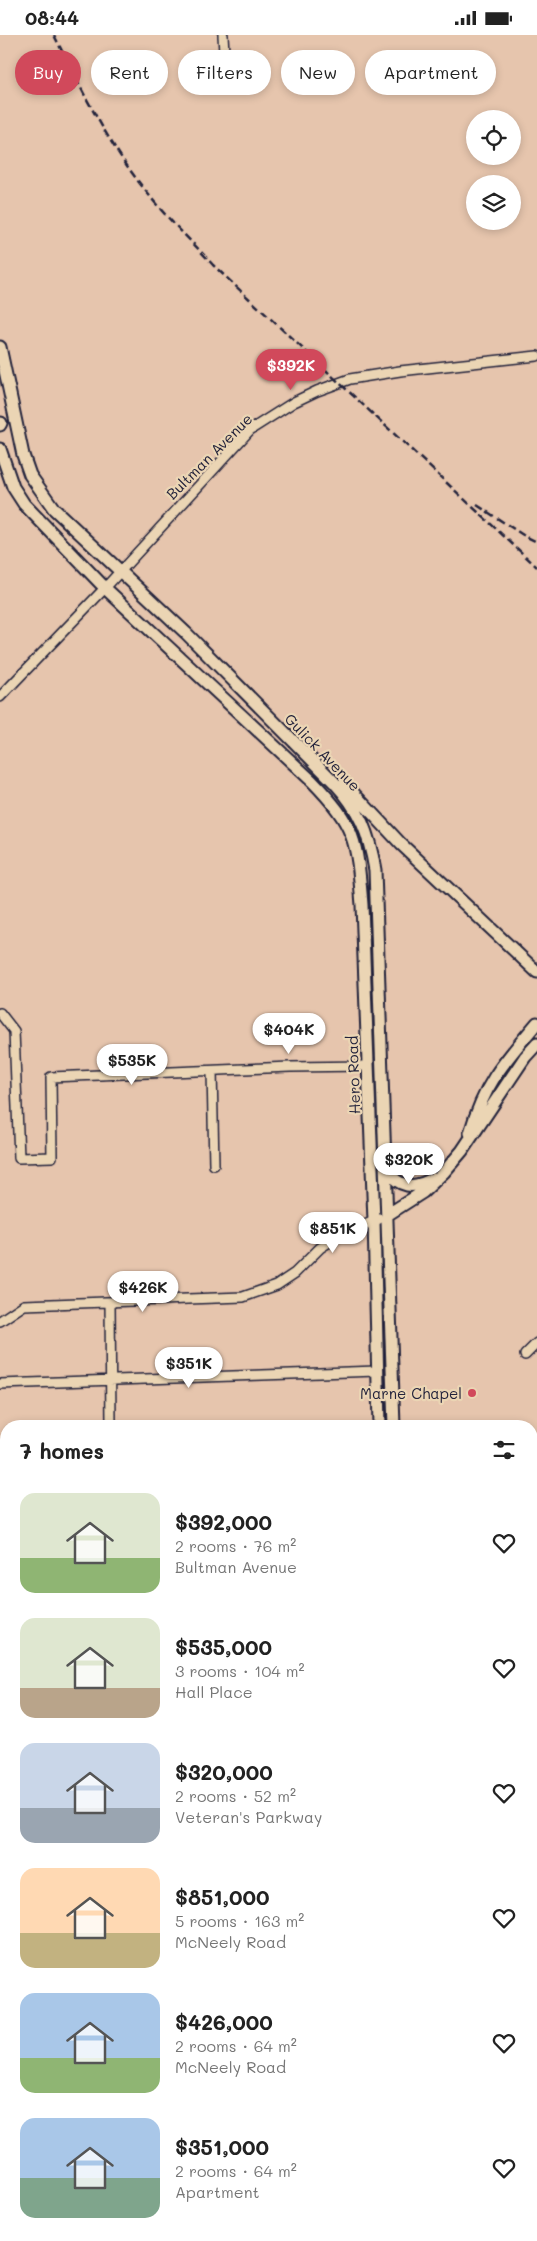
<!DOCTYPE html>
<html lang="en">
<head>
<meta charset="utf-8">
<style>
	:root { --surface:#fff; --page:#f2f2f2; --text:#222; --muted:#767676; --accent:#d1495b }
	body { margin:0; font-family:Mali,sans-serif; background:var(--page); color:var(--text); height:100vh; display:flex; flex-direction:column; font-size:19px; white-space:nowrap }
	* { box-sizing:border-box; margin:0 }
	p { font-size:16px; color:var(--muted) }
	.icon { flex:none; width:28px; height:28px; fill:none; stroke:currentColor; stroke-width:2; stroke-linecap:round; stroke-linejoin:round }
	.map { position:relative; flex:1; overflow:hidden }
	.details { position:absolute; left:0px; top:1385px; width:538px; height:821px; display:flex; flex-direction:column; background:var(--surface); border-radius:20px 20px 0 0; box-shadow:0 2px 8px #0003 }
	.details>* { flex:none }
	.top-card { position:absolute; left:15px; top:15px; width:508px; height:45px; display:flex; gap:10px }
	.tools { position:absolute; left:466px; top:75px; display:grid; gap:10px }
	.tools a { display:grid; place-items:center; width:55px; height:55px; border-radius:50%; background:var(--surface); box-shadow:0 2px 8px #0003; font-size:25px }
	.price { position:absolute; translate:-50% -42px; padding:0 11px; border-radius:18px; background:#fff; color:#222; font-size:16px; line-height:32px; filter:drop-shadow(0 1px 2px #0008) }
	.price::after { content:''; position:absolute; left:50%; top:30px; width:15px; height:11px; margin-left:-8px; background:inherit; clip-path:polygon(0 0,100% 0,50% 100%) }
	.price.on { background:var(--accent); color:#fff }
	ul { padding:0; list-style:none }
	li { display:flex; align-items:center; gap:15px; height:125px; padding:0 20px }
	li span { display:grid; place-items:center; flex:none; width:140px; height:100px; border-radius:15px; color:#555 }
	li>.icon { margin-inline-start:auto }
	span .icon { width:60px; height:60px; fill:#fffc; stroke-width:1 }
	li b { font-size:21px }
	h2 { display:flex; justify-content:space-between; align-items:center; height:60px; padding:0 20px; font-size:21px }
	.chip { padding:0 18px; border-radius:22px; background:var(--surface); box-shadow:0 2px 8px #0003; font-size:18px; line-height:45px }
	.chip.on { background:var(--accent); color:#fff }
	.status { display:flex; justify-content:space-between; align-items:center; height:35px; padding:0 25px; background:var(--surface); direction:ltr }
	.status svg { height:14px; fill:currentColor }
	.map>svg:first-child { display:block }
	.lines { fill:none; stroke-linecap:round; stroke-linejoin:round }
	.stream { stroke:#648aa8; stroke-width:2.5 }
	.minor-casing { stroke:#22223b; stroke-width:12 }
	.major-casing { stroke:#22223b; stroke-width:15 }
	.minor { stroke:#ebd5b4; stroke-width:9 }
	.major { stroke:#ebd5b4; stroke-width:11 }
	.rail { stroke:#22223b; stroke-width:2.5; stroke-dasharray:8 4; stroke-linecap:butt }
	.poi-dot { fill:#d1495b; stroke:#ebd5b4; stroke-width:2 }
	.labels { text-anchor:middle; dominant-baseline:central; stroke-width:4.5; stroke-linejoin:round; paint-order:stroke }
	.street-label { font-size:15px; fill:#22223b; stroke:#ebd5b4 }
	.poi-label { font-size:15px; fill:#22223b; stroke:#ebd5b4; text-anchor:end }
</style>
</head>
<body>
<div class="status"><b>08:44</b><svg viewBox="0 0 49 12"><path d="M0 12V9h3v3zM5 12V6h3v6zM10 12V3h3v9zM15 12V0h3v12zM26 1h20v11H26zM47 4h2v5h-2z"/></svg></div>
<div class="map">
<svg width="537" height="2206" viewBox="0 0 537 2206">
	<rect width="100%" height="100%" fill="#e6c5ad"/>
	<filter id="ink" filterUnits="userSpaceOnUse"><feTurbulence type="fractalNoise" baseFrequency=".02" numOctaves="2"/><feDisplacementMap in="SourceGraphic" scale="10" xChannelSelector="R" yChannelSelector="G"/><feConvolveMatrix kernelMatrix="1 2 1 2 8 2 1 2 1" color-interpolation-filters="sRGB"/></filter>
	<g filter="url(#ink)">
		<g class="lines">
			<path class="stream" d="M154,2206L155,2200"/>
			<defs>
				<path id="minor" d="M223,0L225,35
					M0,662L105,553L250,395L294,367L317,356L350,344L400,336L537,321
					M0,978L14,996L19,1123L52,1122L51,1042L290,1032L367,1031
					M212,1036L214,1130
					M110,1267L111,1391
					M0,1286L24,1270L243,1262L277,1250L295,1238L320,1213L337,1202L379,1184
					M525,1320L537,1308
					M0,1349L377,1336
					M531,1739H537
					M0,1758H6
					M0,2184H6
					M423,2200V2206
					M495,2200L501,2206"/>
				<path id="major" d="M0,312L23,420L30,440L54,474L186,598L334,747C360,775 369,798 375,835L394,1391
					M0,390L1,388
					M0,414L13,452L24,469L105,553L312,746C357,792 357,808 362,870L374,1186L379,1391
					M344,748L401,809L537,937
					M470,1098C485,1047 504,1027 537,988
					M386,1134C399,1153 413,1155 434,1143
					M387,1180L423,1157L444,1137L462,1116L525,1022L537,1009
					M531,1585L537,1590
					M531,1605L537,1610"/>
			</defs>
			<use href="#minor" class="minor-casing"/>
			<use href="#major" class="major-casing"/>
			<use href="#minor" class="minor"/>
			<use href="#major" class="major"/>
			<path class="rail" d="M54,0C82,56 109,111 149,160C168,185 192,206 213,230L537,532
				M477,470L523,500L537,507"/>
		</g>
	</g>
	<circle class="poi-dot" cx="472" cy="1358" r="5"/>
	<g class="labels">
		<g class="street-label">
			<text transform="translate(209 421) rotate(-45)">Bultman Avenue</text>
			<text transform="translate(323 717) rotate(46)">Gulick Avenue</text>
			<text transform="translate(353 1040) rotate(-92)">Hero Road</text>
		</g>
		<g class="poi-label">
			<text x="462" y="1358">Marne Chapel</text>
		</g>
	</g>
</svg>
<div class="tools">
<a><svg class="icon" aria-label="locate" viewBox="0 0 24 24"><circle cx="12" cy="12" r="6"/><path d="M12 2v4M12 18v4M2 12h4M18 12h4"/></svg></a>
<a><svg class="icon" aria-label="layers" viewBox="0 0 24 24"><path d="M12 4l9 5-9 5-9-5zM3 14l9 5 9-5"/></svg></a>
</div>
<b class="price on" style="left:291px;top:356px">$392K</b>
<b class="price" style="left:289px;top:1020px">$404K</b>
<b class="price" style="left:132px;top:1051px">$535K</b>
<b class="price" style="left:409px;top:1150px">$320K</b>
<b class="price" style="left:333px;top:1219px">$851K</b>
<b class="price" style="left:143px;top:1278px">$426K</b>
<b class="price" style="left:189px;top:1354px">$351K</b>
<div class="top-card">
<a class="chip on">Buy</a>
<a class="chip">Rent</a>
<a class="chip">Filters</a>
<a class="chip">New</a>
<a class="chip">Apartment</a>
</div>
<section class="details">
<h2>7 homes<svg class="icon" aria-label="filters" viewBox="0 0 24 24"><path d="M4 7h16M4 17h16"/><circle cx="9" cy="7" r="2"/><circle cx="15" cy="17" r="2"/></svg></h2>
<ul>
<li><span style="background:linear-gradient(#dfe7d0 65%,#8fb573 0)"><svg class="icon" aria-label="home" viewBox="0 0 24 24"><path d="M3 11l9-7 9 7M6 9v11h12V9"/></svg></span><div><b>$392,000</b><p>2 rooms · 76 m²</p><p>Bultman Avenue</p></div><svg class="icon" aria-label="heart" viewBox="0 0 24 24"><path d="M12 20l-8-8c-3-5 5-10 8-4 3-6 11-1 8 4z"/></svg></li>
<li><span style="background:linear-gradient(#dfe7d0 70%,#b9a48a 0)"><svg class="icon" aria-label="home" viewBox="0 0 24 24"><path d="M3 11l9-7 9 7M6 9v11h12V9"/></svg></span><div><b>$535,000</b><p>3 rooms · 104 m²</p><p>Hall Place</p></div><svg class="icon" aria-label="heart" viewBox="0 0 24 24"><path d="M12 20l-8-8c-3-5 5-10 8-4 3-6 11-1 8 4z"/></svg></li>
<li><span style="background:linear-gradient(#c9d6e8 65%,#9aa5b1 0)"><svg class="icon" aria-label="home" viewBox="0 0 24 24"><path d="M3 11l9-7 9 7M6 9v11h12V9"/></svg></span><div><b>$320,000</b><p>2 rooms · 52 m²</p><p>Veteran's Parkway</p></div><svg class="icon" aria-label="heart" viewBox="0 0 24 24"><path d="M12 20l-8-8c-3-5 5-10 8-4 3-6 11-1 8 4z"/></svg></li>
<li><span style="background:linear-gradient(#ffd9b3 65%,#c2b280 0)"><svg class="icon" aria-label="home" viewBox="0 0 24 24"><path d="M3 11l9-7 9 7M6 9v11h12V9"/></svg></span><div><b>$851,000</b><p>5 rooms · 163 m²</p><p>McNeely Road</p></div><svg class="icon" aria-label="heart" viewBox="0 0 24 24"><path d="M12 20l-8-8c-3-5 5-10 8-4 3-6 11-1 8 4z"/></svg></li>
<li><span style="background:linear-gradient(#a9c7e8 65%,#8fb573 0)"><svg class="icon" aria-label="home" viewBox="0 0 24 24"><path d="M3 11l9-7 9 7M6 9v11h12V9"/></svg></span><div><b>$426,000</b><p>2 rooms · 64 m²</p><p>McNeely Road</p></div><svg class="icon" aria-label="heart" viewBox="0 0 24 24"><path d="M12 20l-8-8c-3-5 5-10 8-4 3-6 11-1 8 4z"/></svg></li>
<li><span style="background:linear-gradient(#a9c7e8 60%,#7fa58c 0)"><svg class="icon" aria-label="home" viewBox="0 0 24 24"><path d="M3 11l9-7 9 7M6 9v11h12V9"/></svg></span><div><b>$351,000</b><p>2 rooms · 64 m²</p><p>Apartment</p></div><svg class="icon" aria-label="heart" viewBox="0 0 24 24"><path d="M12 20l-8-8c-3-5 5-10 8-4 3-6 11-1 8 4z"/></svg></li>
</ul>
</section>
</div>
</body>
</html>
